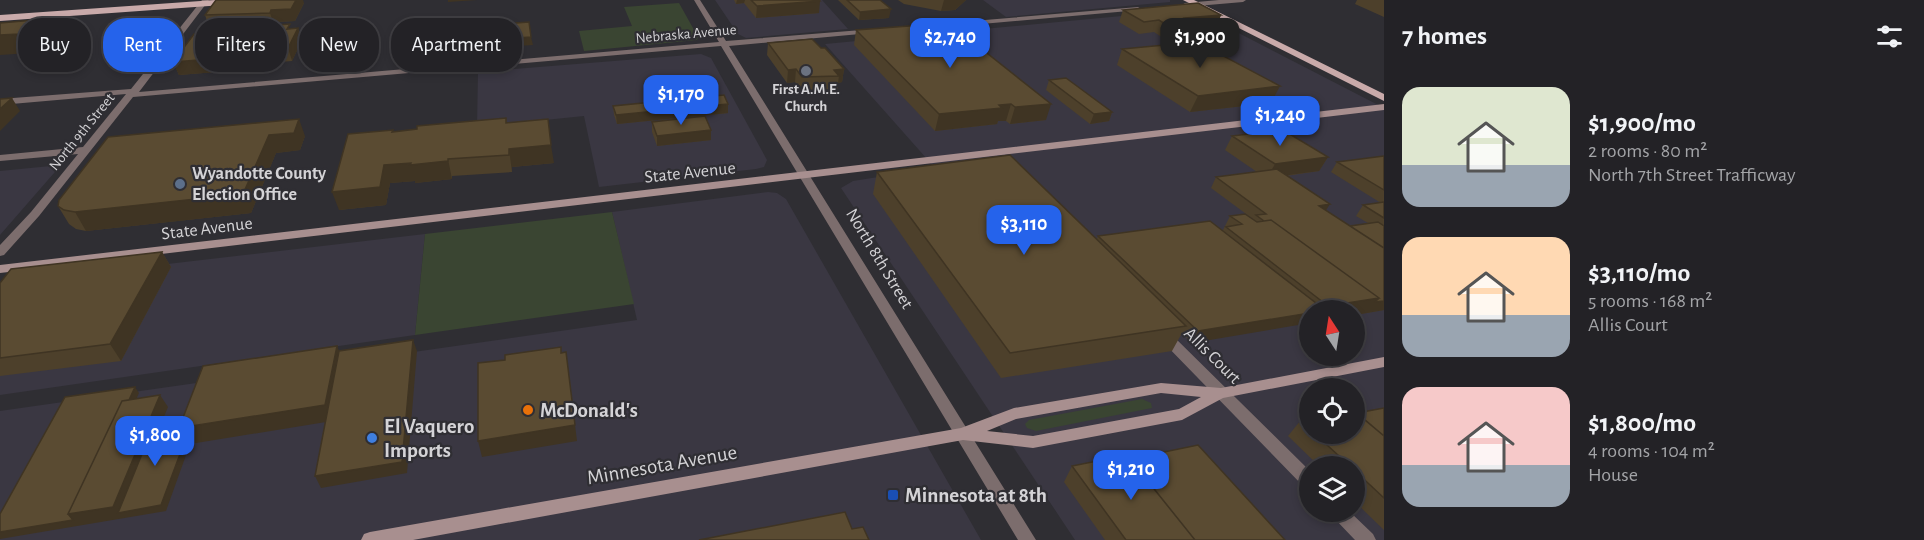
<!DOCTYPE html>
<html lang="en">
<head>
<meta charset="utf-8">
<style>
	:root { --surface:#232226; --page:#2f2f32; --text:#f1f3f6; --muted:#a3a4a7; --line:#403f43; --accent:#2563eb }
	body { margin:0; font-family:"Alegreya Sans",sans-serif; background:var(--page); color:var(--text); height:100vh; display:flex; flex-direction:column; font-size:22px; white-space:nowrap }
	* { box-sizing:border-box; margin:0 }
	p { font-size:20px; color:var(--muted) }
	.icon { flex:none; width:33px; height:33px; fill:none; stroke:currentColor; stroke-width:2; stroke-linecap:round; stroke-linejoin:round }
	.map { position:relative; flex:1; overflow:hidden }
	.drawer { display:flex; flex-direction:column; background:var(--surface); width:540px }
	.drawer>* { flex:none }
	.hud { position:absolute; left:18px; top:18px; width:570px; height:54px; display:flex; gap:12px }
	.needle { width:39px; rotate:348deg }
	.buttons { position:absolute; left:1299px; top:300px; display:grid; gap:12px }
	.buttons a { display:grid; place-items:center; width:66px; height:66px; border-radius:50%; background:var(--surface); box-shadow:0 3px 9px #0003,0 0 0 2px var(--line); font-size:30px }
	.price { position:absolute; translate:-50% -51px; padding:0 14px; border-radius:12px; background:var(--accent); color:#fff; font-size:20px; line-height:39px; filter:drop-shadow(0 2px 3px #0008) }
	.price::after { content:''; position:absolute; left:50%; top:36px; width:18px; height:14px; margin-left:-9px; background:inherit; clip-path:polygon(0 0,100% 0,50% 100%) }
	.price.selected { background:#222; color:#fff }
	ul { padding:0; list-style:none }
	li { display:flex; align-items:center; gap:18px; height:150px; padding:0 18px }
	li span { display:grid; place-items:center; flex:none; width:168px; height:120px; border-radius:18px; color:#555 }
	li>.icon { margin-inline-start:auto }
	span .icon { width:72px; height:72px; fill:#fffc; stroke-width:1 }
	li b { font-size:26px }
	h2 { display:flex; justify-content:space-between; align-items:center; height:72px; padding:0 18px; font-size:26px }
	.pill { padding:0 21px; border-radius:24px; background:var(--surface); box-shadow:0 3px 9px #0003,0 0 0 2px var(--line); font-size:21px; line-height:54px }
	.pill.selected { background:var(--accent); color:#fff }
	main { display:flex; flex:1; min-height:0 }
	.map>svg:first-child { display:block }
	.built { fill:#3a3742; fill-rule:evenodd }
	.green { fill:#3a4532 }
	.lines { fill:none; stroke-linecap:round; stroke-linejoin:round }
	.minor { fill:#7c6d6d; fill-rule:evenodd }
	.secondary { fill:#a88f8f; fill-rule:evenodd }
	.primary { fill:#c9aaaa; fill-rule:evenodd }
	.wall { fill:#4d402b }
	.shaded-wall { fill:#3f3423 }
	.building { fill:#5a4b32; stroke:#3f3423; stroke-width:1.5 }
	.worship-dot { fill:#6b7280; stroke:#2f2e33; stroke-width:2 }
	.service-dot { fill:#5c6f8a; stroke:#2f2e33; stroke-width:2 }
	.food-dot { fill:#e8710a; stroke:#2f2e33; stroke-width:2 }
	.shop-dot { fill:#3f7fe0; stroke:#2f2e33; stroke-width:2 }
	.transit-dot { fill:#1a4fb4; stroke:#2f2e33; stroke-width:2 }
	.labels { text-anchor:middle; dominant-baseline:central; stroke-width:4.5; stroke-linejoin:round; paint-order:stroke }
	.far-street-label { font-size:15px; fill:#d4d3d6; stroke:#2f2e33 }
	.far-poi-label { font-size:15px; font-weight:bold; fill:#d4d3d6; stroke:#2f2e33 }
	.street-label { font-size:18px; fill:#d4d3d6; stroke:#2f2e33 }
	.poi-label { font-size:18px; font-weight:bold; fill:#d4d3d6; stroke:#2f2e33; text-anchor:start }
	.near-poi-label { font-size:21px; font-weight:bold; fill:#d4d3d6; stroke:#2f2e33; text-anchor:start }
	.near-street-label { font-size:21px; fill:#d4d3d6; stroke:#2f2e33 }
</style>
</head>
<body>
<main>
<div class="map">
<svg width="1384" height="540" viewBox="0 0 1384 540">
	<rect width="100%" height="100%" fill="#2f2e33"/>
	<path class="built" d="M715,0H822L848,29L746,38L738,34Z
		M983,0H1170V2L1006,17Z
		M1185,10L1200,13L1384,108V540H1075L841,188L853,181L935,168L825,44ZM1310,310H1354V356H1310ZM1310,388H1354V434H1310ZM1310,466H1354V512H1310Z
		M701,54L711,58L767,160L764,167L756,169L599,187L584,116L477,127L478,72Z
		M61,165L0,235V171Z
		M768,192L777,193L786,199L981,540H0V411L637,320L612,212Z
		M425,234L415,335L0,395V286L13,282Z"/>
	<path class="green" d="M679,3L698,37L697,40L584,51L579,31L632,26L624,7Z
		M612,212L634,304L415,335L425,234Z
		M1142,399L1151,403L1152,408L1036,431L1027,428L1025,424L1029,420Z"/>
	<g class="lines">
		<path class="minor" d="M202,0H209L139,92L719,42L694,0H700L726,41L874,29V33H871L729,46L1036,540H1018L721,46L133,97L39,216L4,255L0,256V245L31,212L78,154L0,161V155L83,147L126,94L0,105V99L131,89Z
			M1219,0H1246L1243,2L1185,7L1182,5L1185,3Z
			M1138,7L1141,9L1140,10L937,28L933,26L937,24Z
			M1165,331L1170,333L1310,471V489L1304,487L1160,339L1158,336L1160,333Z
			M1331,512H1350L1373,534L1376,540H1355L1333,517Z"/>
		<path class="secondary" d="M1384,104V110L0,273V265Z
			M1384,357V367L1223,398L1182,420L1033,448L963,440L413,540H361L364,534L370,532L961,428L1014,408L1161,383L1221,388ZM1161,393L1201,397L1179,409L1033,436L987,431L1016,419Z"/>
		<path class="primary" d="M215,0H255L251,3L0,21V15Z
			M1183,0H1194L1384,94V101Z"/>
	</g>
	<path class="wall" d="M734,0H819V13L756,18L744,3L736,4Z
		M838,0H880L889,18L859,20Z
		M898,0H966L955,10L941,11L904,4Z
		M1357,0H1384V17L1355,4Z
		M304,3L295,21L275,22L274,25L209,27L205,15Z
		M1123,10L1221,15L1216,27L1203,28L1209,31L1208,33L1213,51L1271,103L1190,112L1117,65L1122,49L1172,44L1154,32L1139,34L1119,22Z
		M292,28H298L302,40L292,61L268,63L265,68L179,75L173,62Z
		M856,30L1046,120L1010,124L1006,121H998L997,124L935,131L854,45Z
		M503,33L504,48L485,49L484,40Z
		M768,43L821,48L844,69L842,82L838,83V89L801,90L795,82L787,83L767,55Z
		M1049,80L1112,112L1109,121L1090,124L1046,90Z
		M728,104V113L617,124L614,115L613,106Z
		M506,118L507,123L554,163L512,167V172L452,176V179L415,183V181L390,183L386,205L339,210L417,129Z
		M652,122L711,140L657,146L652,132Z
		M305,136L300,150L276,153L251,213L86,231L76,229L69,224L58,206Z
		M1232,136L1328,157L1319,171L1286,176L1326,210L1350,226L1368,223L1356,216L1363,205L1381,203L1331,172L1337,162L1384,156V310L1354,315V310H1310L1192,343L1182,333L1172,351L1001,378L873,194L877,172L1097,239L1098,236L1223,230L1230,216L1253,219L1211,188L1216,177L1257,172L1225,150Z
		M162,252L171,267L121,361L0,376V283Z
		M1384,408V530L1354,501V466H1319L1288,436L1301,420L1310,418V434H1354L1357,413Z
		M1130,459L1285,540H1105L1064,482L1072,466Z"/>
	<path class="shaded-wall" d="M296,0H303L304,3L295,21L275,22L274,25L270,13L271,10Z
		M448,0H477L448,2Z
		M737,0H745L744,3L736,4Z
		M944,0H966L955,10L941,11Z
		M820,1L819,13L756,18L757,6Z
		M891,9L889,18L859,20L860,12Z
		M1221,15L1216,27L1180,30L1185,18Z
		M35,20L45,39L30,53L0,55V35Z
		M424,27L426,35L424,52L406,53L404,44Z
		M298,28L302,40L292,61L288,48Z
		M1209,31L1205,42L1218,38L1213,51L1199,54L1205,42L1206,32Z
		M531,37L533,45L518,46L517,38Z
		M1201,39L1195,52L1185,53L1190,40Z
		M264,50L268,63L265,68L179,75L173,62Z
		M796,69L795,82L787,83L788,70Z
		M844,69L842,82L838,83L839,76L834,70Z
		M1280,86L1271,103L1190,112L1198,96Z
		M12,98L20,111L0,131V109Z
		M728,104V113L617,124L616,115Z
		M1011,104L1006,121H998L997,124L935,131L939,114Z
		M1051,104L1046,120L1010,124L1015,107Z
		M1112,112L1109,121L1090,124L1094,114Z
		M299,119L305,136L300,150L276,153L251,213L86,231L75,212L269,135Z
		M711,130V140L657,146V136Z
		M551,145L554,163L512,167V172L509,149Z
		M1328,157L1319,171L1267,178L1275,164Z
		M448,159L452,179L415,183V181L390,183L386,205L339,210L332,192L384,165Z
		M1330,204L1323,215L1319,206Z
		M162,252L171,267L121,361L110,344Z
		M1379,298L1367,313L1354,315V310H1325L1328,306Z
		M1384,301V310L1367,313L1375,302Z
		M1310,313V323L1192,343L1198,331Z
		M413,340L417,351L407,473L321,488L315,476Z
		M337,346L344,362L332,421L190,444L166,511L0,539V532L68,514L135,387L139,393L85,512L160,395L168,407L125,511L179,428Z
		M566,352L577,441L482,457L478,441Z"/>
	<path class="building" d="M216,0H296L291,9L271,10L270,13L205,15Z
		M751,0H819L820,1L757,6Z
		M847,0H880L891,9L860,12Z
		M1198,3L1221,15L1185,18L1209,31L1206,32L1218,38L1205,42L1201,39L1190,40L1159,20L1144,22L1123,10Z
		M35,20L19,34L0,35V23Z
		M529,22L531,37L517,38L516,23Z
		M949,23L1051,104L1015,107L1011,104L999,105L1002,108L939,114L856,30Z
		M290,24L287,29L298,28L288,48L264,50L261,55L173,62L194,34H200L203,30Z
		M502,25V39L484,40V26Z
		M424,27L422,43L404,44L408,28Z
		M812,39L821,48H825L844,69L834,70L839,76L802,77L796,69L788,70L768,43Z
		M1197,42L1280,86L1198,96L1122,49Z
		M1066,78L1112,112L1094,114L1049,80Z
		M724,95L728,104L616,115L613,106Z
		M12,98L0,109V99Z
		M705,116L711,130L657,136L652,122Z
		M506,118V123L548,119L551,145L509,149V155L448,159V161L410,165L411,163L384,165L380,187L332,192L348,134L393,130L392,132L417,129V126Z
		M299,119L294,133L269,135L243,194L75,212L64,210L58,206L59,200L108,137Z
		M1283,130L1328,157L1275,164L1232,136Z
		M1010,155L1186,326L1010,353L877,172Z
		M1384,156V190L1337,162Z
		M1277,169L1330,204L1319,206L1384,248V301L1375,302L1379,298L1271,220L1264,221L1256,215L1266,214L1216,177Z
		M1384,202V218L1363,205Z
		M1245,214L1257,222L1271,220L1379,298L1328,306L1226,227L1242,224L1230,216Z
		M1210,221L1325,310H1310V313L1198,331L1098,236Z
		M1378,222L1384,226V248L1350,226Z
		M162,252L110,344L0,358V283L11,269Z
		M413,340L402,462L315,476L339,351Z
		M337,346L325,405L179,428L203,366Z
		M561,347V353L566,352L575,425L478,441V363L505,360V355Z
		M135,387L129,400L122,401L68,514L73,520L0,532V514L65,397Z
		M160,395L113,507L68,514L122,401Z
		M1384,408V436L1357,413Z
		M1354,411L1384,436V498L1354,470V466H1350L1315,434H1354Z
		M183,418L179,428L186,438L161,505L118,513L155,422Z
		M1310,418V428L1301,420Z
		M1198,445L1285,540H1195L1130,459Z
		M1127,455L1195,540H1126L1072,466Z
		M845,512L852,529L863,527L869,540H699Z"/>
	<circle class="worship-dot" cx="806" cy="71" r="6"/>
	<circle class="service-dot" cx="180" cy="184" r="6"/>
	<circle class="food-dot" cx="528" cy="410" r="6"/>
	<circle class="shop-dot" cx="372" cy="438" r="6"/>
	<rect class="transit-dot" x="887" y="489" width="12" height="12" rx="3"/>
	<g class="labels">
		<g class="far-street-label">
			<text transform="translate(686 34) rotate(-5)">Nebraska Avenue</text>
			<text transform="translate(82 132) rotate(-51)">North 9th Street</text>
		</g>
		<g class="far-poi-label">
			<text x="806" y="89">First A.M.E.<tspan x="806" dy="17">Church</tspan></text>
		</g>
		<g class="street-label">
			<text transform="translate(690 173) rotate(-6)">State Avenue</text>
			<text transform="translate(207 229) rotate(-7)">State Avenue</text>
			<text transform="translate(879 259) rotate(59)">North 8th Street</text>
			<text transform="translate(1212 356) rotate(45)">Allis Court</text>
		</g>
		<g class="poi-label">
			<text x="192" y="174">Wyandotte County<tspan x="192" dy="21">Election Office</tspan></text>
		</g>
		<g class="near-poi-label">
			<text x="540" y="410">McDonald's</text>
			<text x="384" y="426">El Vaquero<tspan x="384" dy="24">Imports</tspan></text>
			<text x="905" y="495">Minnesota at 8th</text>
		</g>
		<g class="near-street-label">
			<text transform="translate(662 465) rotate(-10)">Minnesota Avenue</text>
		</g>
	</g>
</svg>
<div class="buttons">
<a><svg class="needle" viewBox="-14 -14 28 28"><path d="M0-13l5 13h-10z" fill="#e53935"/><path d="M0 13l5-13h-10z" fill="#a3a4a7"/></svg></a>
<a><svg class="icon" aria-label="locate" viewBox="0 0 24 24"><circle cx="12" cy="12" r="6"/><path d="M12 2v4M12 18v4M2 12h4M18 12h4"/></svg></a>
<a><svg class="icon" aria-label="layers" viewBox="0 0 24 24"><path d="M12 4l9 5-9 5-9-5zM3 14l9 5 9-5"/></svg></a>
</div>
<b class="price" style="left:950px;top:69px">$2,740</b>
<b class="price selected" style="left:1200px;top:69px">$1,900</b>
<b class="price" style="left:681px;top:126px">$1,170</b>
<b class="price" style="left:1280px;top:147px">$1,240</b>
<b class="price" style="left:1024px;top:256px">$3,110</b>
<b class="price" style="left:155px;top:467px">$1,800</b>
<b class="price" style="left:1131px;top:501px">$1,210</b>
<div class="hud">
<a class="pill">Buy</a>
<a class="pill selected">Rent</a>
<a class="pill">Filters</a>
<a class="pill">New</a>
<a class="pill">Apartment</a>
</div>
</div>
<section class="drawer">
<h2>7 homes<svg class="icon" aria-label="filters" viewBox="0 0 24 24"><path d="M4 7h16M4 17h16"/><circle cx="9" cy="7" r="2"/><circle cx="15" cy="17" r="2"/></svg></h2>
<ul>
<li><span style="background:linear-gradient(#dfe7d0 65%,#9aa5b1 0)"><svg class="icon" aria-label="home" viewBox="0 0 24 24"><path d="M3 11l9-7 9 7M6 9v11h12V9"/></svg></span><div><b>$1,900/mo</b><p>2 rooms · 80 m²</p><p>North 7th Street Trafficway</p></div></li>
<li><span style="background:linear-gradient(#ffd9b3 65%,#9aa5b1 0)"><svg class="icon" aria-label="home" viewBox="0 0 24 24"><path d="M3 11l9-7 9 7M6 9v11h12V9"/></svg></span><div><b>$3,110/mo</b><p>5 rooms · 168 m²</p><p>Allis Court</p></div></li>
<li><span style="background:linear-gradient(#f6c9c9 65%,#9aa5b1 0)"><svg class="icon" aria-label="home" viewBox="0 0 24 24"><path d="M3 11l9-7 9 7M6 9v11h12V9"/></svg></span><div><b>$1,800/mo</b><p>4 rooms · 104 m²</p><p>House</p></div></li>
</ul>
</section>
</main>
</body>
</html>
